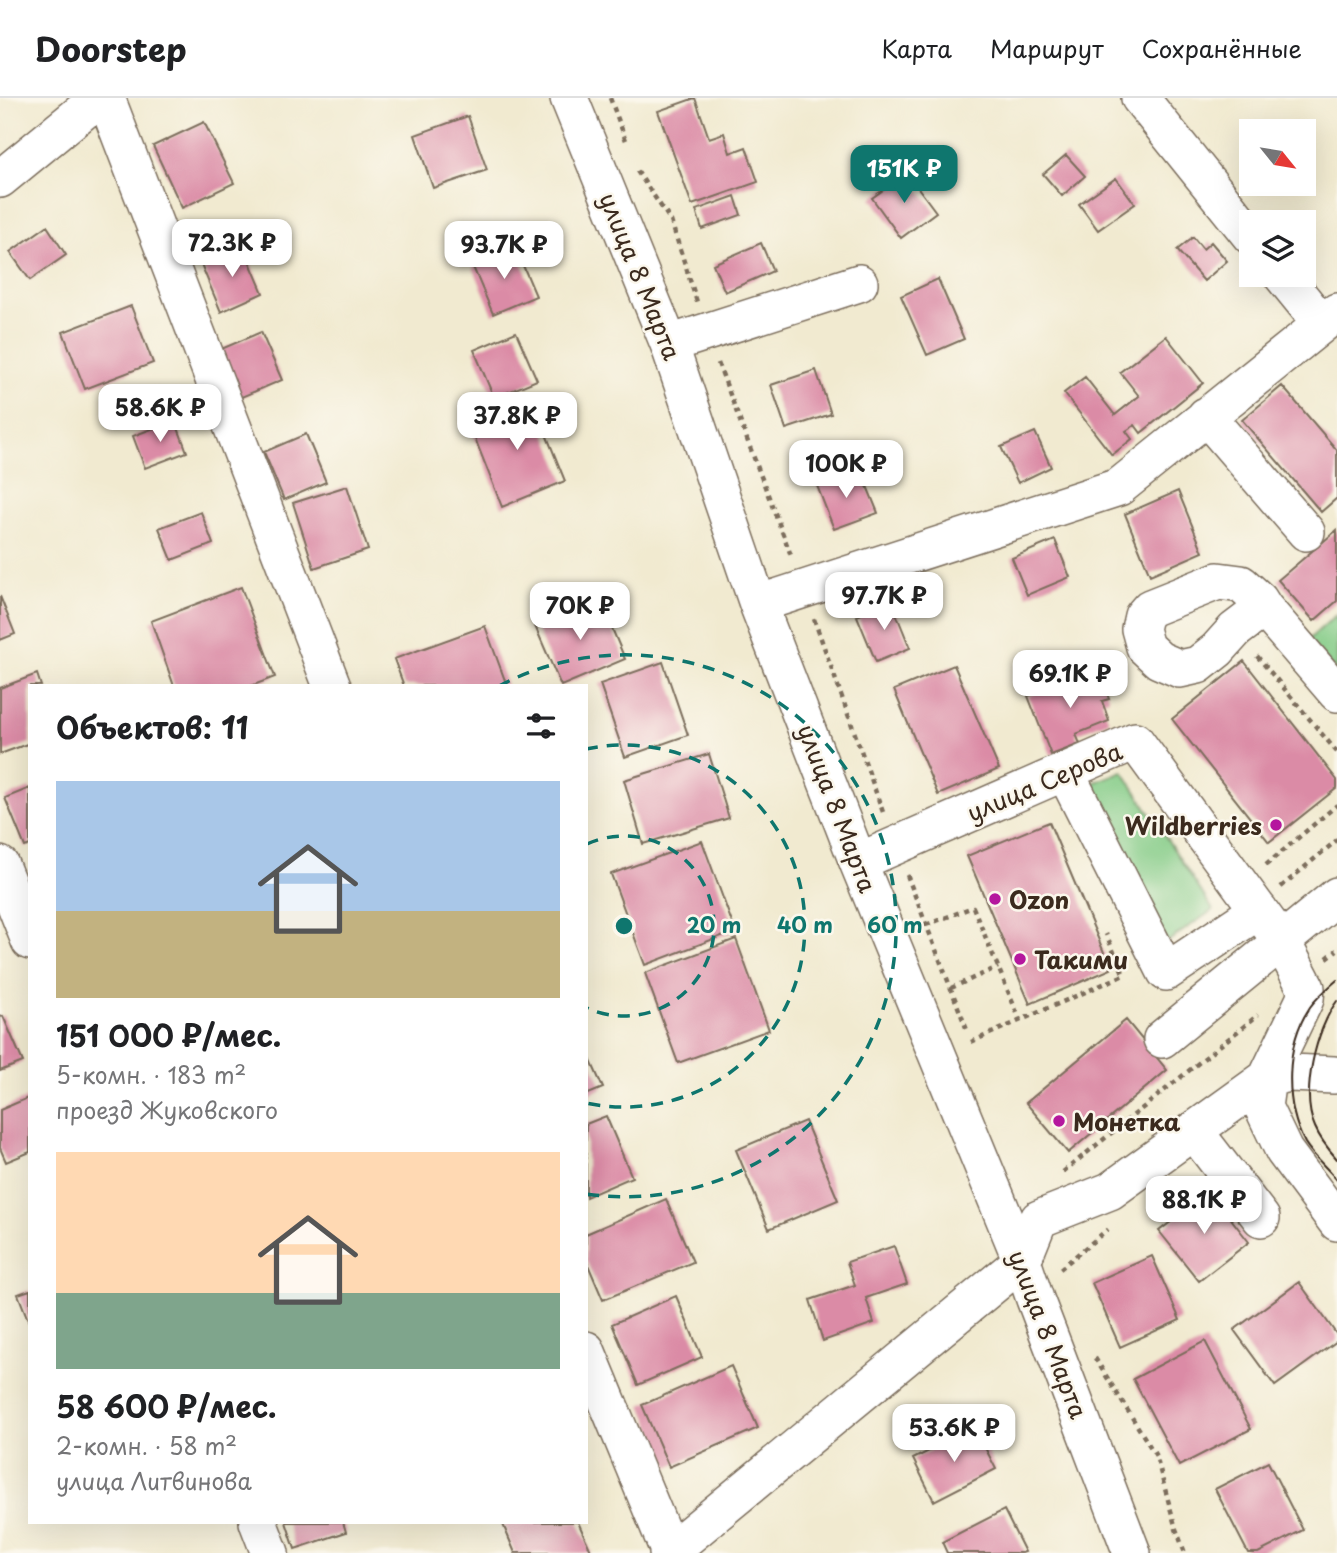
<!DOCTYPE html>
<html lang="ru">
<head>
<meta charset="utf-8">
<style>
	:root { --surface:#fff; --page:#f2f2f2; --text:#202124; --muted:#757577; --line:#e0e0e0; --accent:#0f766e }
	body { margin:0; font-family:"Playpen Sans",sans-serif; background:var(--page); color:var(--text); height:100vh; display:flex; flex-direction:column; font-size:26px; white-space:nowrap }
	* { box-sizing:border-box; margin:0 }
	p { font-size:23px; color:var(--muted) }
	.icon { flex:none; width:38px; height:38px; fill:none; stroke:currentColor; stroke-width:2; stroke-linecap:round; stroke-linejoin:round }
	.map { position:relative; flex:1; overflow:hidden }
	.sheet { position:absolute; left:28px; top:586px; width:560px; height:840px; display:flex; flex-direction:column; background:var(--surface); border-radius:0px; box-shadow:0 7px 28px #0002 }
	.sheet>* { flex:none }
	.needle { width:46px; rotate:120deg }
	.tools { position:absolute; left:1239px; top:21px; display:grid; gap:14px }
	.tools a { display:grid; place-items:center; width:77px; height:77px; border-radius:0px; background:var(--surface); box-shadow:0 7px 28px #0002; font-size:35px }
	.price { position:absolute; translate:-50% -60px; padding:0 16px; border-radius:14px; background:#fff; color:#222; font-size:23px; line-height:46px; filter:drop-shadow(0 2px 4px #0008) }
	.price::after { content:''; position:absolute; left:50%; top:42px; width:21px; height:16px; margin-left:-10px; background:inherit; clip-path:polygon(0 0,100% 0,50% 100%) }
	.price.active { background:var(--accent); color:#fff }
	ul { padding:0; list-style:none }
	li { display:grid; align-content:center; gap:14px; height:371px; padding:0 28px }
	li span { display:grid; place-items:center; height:217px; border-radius:0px; color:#555 }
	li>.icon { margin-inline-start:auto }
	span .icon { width:126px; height:126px; fill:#fffc; stroke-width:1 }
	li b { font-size:30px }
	h2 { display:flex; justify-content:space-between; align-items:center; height:84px; padding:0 28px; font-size:30px }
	header { display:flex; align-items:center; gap:42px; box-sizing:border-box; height:98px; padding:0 35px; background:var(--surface); border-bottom:2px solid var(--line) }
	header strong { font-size:33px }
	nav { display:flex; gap:38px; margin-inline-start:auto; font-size:24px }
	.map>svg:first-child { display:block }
	.green { fill:#85cc88; stroke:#607b53; stroke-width:2 }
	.building { fill:#db8ba6 }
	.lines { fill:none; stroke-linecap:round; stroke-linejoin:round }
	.minor-casing { stroke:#7b6d5c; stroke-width:40 }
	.path { stroke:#7b6d5c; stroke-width:4.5; stroke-dasharray:5 5; stroke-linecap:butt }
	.minor { stroke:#fff; stroke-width:37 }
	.tram { stroke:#3b2a1e; stroke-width:2 }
	.ring { fill:none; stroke:#0f766e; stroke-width:3.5; stroke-dasharray:12 9 }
	.poi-dot { fill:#b5179e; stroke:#fbf7ec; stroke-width:2.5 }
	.labels { text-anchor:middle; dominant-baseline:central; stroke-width:5; stroke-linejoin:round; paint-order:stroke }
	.street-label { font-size:24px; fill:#3b2a1e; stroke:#fbf7ec }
	.poi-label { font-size:24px; font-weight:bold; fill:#3b2a1e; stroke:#fbf7ec; text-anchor:start }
	.centre { fill:#0f766e; stroke:#fbf7ec; stroke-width:3.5 }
	.ring-label { font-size:21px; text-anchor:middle; font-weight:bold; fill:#0f766e; stroke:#fbf7ec; stroke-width:5; stroke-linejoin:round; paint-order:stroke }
</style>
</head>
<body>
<header>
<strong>Doorstep</strong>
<nav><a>Карта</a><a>Маршрут</a><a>Сохранённые</a></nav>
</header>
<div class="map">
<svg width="1337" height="1455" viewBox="0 0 1337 1455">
	<rect width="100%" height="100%" fill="#fbf7ec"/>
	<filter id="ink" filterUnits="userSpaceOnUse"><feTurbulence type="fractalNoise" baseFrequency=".0143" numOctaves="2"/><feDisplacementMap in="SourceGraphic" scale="14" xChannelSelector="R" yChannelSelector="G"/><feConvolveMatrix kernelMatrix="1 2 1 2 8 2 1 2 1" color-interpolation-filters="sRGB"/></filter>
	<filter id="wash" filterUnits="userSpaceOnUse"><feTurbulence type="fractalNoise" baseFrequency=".00686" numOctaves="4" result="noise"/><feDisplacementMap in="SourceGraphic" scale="28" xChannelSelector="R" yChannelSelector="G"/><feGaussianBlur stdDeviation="1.57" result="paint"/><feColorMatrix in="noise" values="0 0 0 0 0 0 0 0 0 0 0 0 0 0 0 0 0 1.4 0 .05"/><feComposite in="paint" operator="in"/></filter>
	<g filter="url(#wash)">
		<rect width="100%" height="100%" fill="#f1ead0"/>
		<path class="green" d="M1337,516V575L1308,542Z
			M1123,673L1213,812L1167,844L1080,690Z"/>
		<g id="blocks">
			<path class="building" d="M695,0L709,40L724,35L730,55L746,49L758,84L692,107L658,13Z
				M468,18L487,72L433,90L415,37Z
				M204,24L234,85L182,110L153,48Z
				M1066,57L1085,78L1062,98L1043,76Z
				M907,75L936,114L901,140L872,100Z
				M1116,80L1135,106L1098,132L1079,106Z
				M735,98L741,117L702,131L696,112Z
				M47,128L66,157L30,182L10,154Z
				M1193,139L1203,151L1211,144L1227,163L1204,183L1177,152Z
				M761,145L773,173L725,194L713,166Z
				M243,148L263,195L221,214L201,166Z
				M516,151L536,198L493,216L473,169Z
				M938,181L964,241L927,257L901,198Z
				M131,208L153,265L85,291L63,234Z
				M261,234L282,282L239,300L219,252Z
				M516,234L537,282L494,300L474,252Z
				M1166,238L1203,285L1141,335L1135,327L1126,333L1132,341L1112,357L1064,295L1085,279L1115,317L1139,298L1120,274Z
				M816,272L831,316L786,331L771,287Z
				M1282,288L1337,352V400L1321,414L1242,322Z
				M531,299L565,383L502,409L469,325Z
				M175,322L187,354L145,370L133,338Z
				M1035,334L1051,369L1018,385L1001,349Z
				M306,336L326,384L284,402L264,354Z
				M845,373L852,388L865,383L878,415L834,431L816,385Z
				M347,388L368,452L314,470L293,405Z
				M1178,393L1203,454L1150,477L1125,416Z
				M201,414L213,446L172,462L159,430Z
				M1337,432V503L1314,523L1278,482Z
				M1055,442L1070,479L1027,497L1012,460Z
				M241,489L275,579L251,588H174L151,523Z
				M0,498L15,536L0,542Z
				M599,500L625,561L561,588L535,528Z
				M891,503L910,550L876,564L857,518Z
				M485,528L507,588H404L394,561Z
				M1244,563L1337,682V690L1269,744L1172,621Z
				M663,564L688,637L625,659L600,586Z
				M954,567L999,671L938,697L894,592Z
				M1098,572L1109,601L1102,603L1109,623L1076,636L1080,646L1051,657L1028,598Z
				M37,576L41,588H30V645L0,656V590Z
				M709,656L729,720L643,746L624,682Z
				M30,690V747L25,749L5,700Z
				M1049,724L1111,871L1030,906L967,758Z
				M702,743L735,833L645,867L611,776Z
				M736,841L769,932L678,965L645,875Z
				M3,918L23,964L0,973V919Z
				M1126,922L1167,972L1068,1055L1026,1005Z
				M586,952L603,990L586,997Z
				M30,999V1054L6,1064L0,1050V1012Z
				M606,1018L632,1079L586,1099V1026Z
				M805,1023L838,1102L769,1131L736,1052Z
				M1210,1094L1249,1144L1199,1183L1159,1133Z
				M666,1101L693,1164L603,1202L586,1162V1136Z
				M894,1148L907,1186L866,1200L874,1225L823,1243L810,1202L855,1187L847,1164Z
				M1152,1158L1180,1222L1120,1249L1092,1185Z
				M1299,1184L1337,1237V1243L1275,1288L1234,1232Z
				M30,1192V1227L18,1196Z
				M676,1198L702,1259L638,1287L612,1226Z
				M1205,1243L1251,1331L1179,1368L1133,1281Z
				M731,1268L758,1330L669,1369L642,1307Z
				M975,1330L996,1371L934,1403L913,1361Z
				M1268,1364L1303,1432L1258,1455H1248L1215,1391Z
				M1004,1412L1025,1454L1022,1455H947L942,1444Z
				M286,1424H343L346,1434L295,1451Z
				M502,1424H578L592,1455H515Z"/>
		</g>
	</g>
	<g filter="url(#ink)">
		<use href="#blocks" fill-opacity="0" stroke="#7b6d5c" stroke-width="2"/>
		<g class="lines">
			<defs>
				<path id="minor" d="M106,0L332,588
					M569,0L669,246L758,506L858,764L1022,1163L1035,1201L1132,1455
					M1140,0L1251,138
					M0,81L99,0
					M1282,177L1322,226
					M669,246L859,185
					M1206,318L1306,434
					M758,506L1119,389L1337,214
					M1264,510L1235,532L1217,552L1198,567L1180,571L1159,562L1145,549L1140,531L1143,518L1150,510L1218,483L1241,486L1259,502L1264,510L1337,595
					M1065,674L1166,874L1259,812
					M858,764L1135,643L1282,844L1306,890L1305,901L1267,980L1263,1009L1284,1053L1337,1124
					M0,767L30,843
					M1162,941L1337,798
					M1194,1033L1261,1120
					M586,1252L670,1455
					M258,1424L270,1455
					M668,1455L1022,1163L1039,1121L1110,1093L1267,980L1291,975L1334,977"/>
			</defs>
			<use href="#minor" class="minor-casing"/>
			<path class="path" d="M610,0L627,45
				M637,73L671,123L697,204
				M718,265L792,460
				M814,521L884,717
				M1257,558L1337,654
				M1266,767L1337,707
				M907,777L967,932
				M1281,789L1337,742
				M926,827L973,809L1020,922
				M1327,860L1337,852
				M951,890L998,869
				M971,944L1124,877L1106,836
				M1063,1074L1258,917
				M1060,1171L1108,1131
				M1095,1260L1156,1358L1176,1431L1185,1455"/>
			<use href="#minor" class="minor"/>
			<path class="tram" d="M1337,882C1328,890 1317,899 1310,909C1285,946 1284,1006 1305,1045C1313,1058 1327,1070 1337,1082
				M1337,903C1316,931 1300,996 1315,1029C1320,1041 1329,1052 1337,1061"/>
		</g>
	</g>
	<g class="ring">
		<path d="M587 746A90 90 0 1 1 587 910"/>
		<path d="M586 651A181 181 0 1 1 586 1005"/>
		<path d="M499 588A271 271 0 1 1 586 1096"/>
	</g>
	<g class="poi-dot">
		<circle cx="1276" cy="727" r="7"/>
		<circle cx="995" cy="801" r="7"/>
		<circle cx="1020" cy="861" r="7"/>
		<circle cx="1059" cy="1023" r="7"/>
	</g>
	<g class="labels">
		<g class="street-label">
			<text transform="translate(641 178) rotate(68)">улица 8 Марта</text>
			<text transform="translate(1044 683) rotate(-23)">улица Серова</text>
			<text transform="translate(838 710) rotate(69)">улица 8 Марта</text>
			<text transform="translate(1049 1236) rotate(69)">улица 8 Марта</text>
		</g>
		<g class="poi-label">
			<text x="1262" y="727" text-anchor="end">Wildberries</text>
			<text x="1009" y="801">Ozon</text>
			<text x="1034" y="861">Такими</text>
			<text x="1073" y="1023">Монетка</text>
		</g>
	</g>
	<circle cx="624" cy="828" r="10" class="centre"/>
	<g class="ring-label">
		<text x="714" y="835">20 m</text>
		<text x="805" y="835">40 m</text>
		<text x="895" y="835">60 m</text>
	</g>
</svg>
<div class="tools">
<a><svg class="needle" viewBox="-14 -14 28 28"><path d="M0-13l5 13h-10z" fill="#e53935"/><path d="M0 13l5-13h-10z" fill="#757577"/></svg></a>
<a><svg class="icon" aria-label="layers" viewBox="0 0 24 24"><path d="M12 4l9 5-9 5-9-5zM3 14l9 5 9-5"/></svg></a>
</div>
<b class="price active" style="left:904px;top:107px">151K ₽</b>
<b class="price" style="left:232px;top:181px">72.3K ₽</b>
<b class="price" style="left:504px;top:183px">93.7K ₽</b>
<b class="price" style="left:160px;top:346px">58.6K ₽</b>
<b class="price" style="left:517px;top:354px">37.8K ₽</b>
<b class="price" style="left:846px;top:402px">100K ₽</b>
<b class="price" style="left:884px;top:534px">97.7K ₽</b>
<b class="price" style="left:580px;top:544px">70K ₽</b>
<b class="price" style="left:1070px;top:612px">69.1K ₽</b>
<b class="price" style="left:1204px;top:1138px">88.1K ₽</b>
<b class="price" style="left:954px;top:1366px">53.6K ₽</b>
<section class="sheet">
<h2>Объектов: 11<svg class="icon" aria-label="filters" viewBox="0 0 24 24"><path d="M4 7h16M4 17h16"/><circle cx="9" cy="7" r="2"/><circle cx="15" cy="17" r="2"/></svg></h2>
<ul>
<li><span style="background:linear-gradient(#a9c7e8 60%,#c2b280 0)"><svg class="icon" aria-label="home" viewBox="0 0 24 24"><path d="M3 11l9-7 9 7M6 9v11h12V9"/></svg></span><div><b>151 000 ₽/мес.</b><p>5-комн. · 183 m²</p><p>проезд Жуковского</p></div></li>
<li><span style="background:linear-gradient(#ffd9b3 65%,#7fa58c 0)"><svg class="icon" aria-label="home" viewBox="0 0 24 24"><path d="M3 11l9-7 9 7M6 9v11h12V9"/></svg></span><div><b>58 600 ₽/мес.</b><p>2-комн. · 58 m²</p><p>улица Литвинова</p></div></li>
</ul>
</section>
</div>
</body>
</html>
